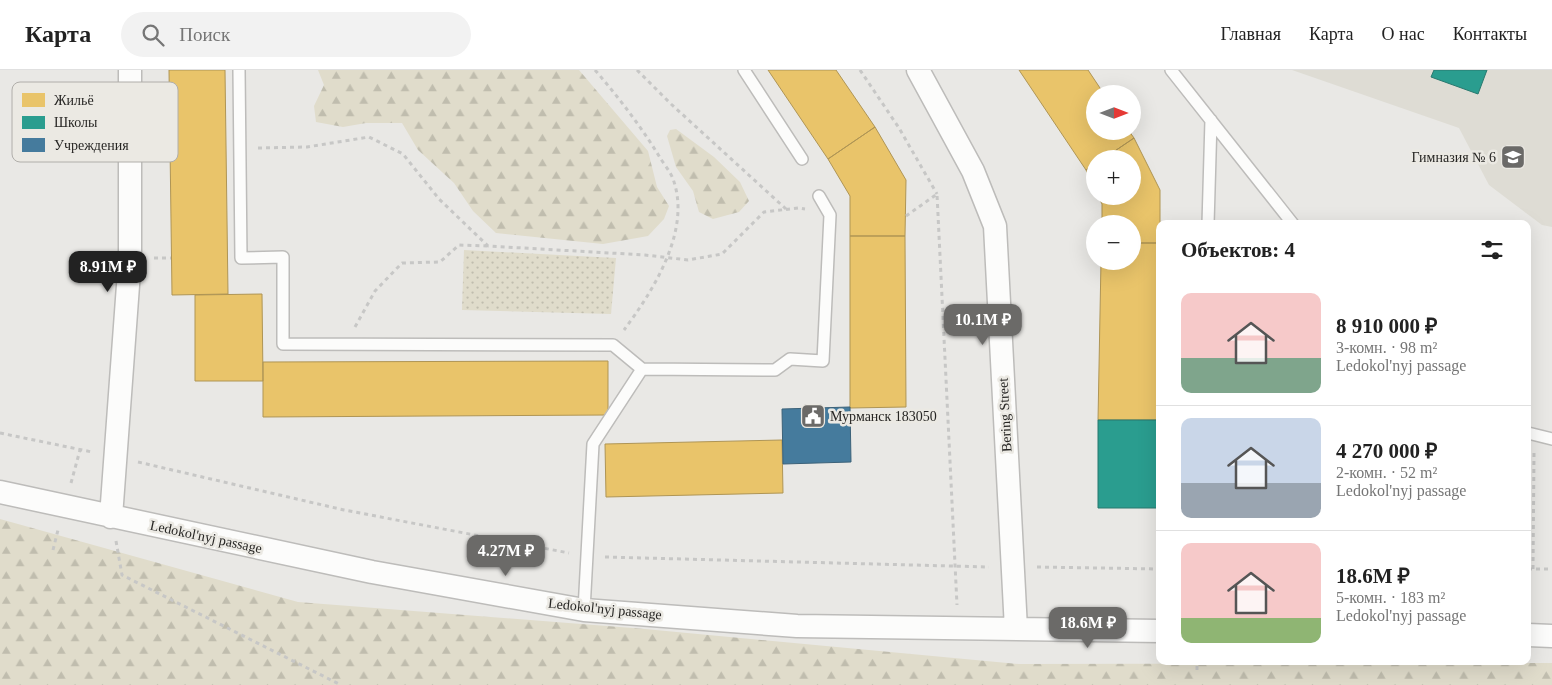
<!DOCTYPE html>
<html lang="ru">
<head>
<meta charset="utf-8">
<style>
	:root { --surface:#fff; --page:#f2f2f2; --text:#222; --muted:#767676; --line:#e0e0e0; --accent:#6b6a68 }
	body { margin:0; font-family:Georgia,serif; background:var(--page); color:var(--text); height:100vh; display:flex; flex-direction:column; font-size:19px; white-space:nowrap }
	* { box-sizing:border-box; margin:0 }
	p { font-size:16px; color:var(--muted) }
	.icon { flex:none; width:28px; height:28px; fill:none; stroke:currentColor; stroke-width:2; stroke-linecap:round; stroke-linejoin:round }
	.map { position:relative; flex:1; overflow:hidden }
	.details { position:absolute; left:1156px; top:150px; width:375px; height:445px; display:flex; flex-direction:column; background:var(--surface); border-radius:10px; box-shadow:0 5px 20px #0002 }
	.details>* { flex:none }
	.needle { width:32px; rotate:90deg }
	.tools { position:absolute; left:1086px; top:15px; display:grid; gap:10px }
	.tools a { display:grid; place-items:center; width:55px; height:55px; border-radius:50%; background:var(--surface); box-shadow:0 5px 20px #0002; font-size:25px }
	.price { position:absolute; translate:-50% -42px; padding:0 11px; border-radius:10px; background:var(--accent); color:#fff; font-size:16px; line-height:32px; filter:drop-shadow(0 1px 2px #0008) }
	.price::after { content:''; position:absolute; left:50%; top:30px; width:15px; height:11px; margin-left:-8px; background:inherit; clip-path:polygon(0 0,100% 0,50% 100%) }
	.price.selected { background:#222; color:#fff }
	ul { padding:0; list-style:none }
	li { display:flex; align-items:center; gap:15px; height:125px; padding:0 25px }
	li+li { border-top:1px solid var(--line) }
	li span { display:grid; place-items:center; flex:none; width:140px; height:100px; border-radius:10px; color:#555 }
	li>.icon { margin-inline-start:auto }
	span .icon { width:60px; height:60px; fill:#fffc; stroke-width:1 }
	li b { font-size:21px }
	h2 { display:flex; justify-content:space-between; align-items:center; height:60px; padding:0 25px; font-size:21px }
	header { display:flex; align-items:center; gap:30px; box-sizing:border-box; height:70px; padding:0 25px; background:var(--surface); border-bottom:1px solid var(--line) }
	header strong { font-size:24px }
	nav { display:flex; gap:28px; margin-inline-start:auto; font-size:18px }
	.search { width:350px; height:45px; background:var(--page); display:flex; align-items:center; gap:12px; box-sizing:border-box; padding:0 18px; border-radius:28px; color:var(--muted); font-size:19px }
	.map>svg:first-child { display:block }
	.built { fill:#dedcd4 }
	.forest { fill:url(#forest-firs) }
	.park { fill:url(#park-dots) }
	.homes { fill:#e9c46a; stroke:#af9555 }
	.schools { fill:#2a9d8f; stroke:#29796f }
	.public { fill:#457b9d; stroke:#3c6279 }
	.lines { fill:none; stroke-linecap:round; stroke-linejoin:round }
	.lane-casing { stroke:#bdbcba; stroke-width:14 }
	.street-casing { stroke:#bdbcba; stroke-width:25 }
	.path { stroke:#c7c7c6; stroke-width:3; stroke-dasharray:4 4; stroke-linecap:butt }
	.lane { stroke:#fcfcfb; stroke-width:11 }
	.street { stroke:#fcfcfb; stroke-width:22 }
	.labels { text-anchor:middle; dominant-baseline:central; stroke-width:5; stroke-linejoin:round; paint-order:stroke }
	.poi-label { font-size:14px; fill:#272624; stroke:#ebe9e3; text-anchor:end }
	.street-label { font-size:14px; fill:#272624; stroke:#ebe9e3 }
	.key { fill:#ebe9e3; stroke:#b0aeaa; stroke-width:1 }
	.key-label { font-size:14px; fill:#272624 }
</style>
</head>
<body>
<header>
<strong>Карта</strong>
<div class="search"><svg class="icon" aria-label="search" viewBox="0 0 24 24"><circle cx="10" cy="10" r="6"/><path d="M15 15l6 6"/></svg>Поиск</div>
<nav><a>Главная</a><a>Карта</a><a>О нас</a><a>Контакты</a></nav>
</header>
<div class="map">
<svg width="1552" height="615" viewBox="0 0 1552 615">
	<defs>
		<pattern id="forest-firs" width="22" height="20" patternUnits="userSpaceOnUse" patternTransform="scale(1.25)"><rect width="22" height="20" fill="#e0dccb"/><path d="M5 1l3.5 6h-7zM16 11l3.5 6h-7z" fill="#c0bdae"/></pattern>
		<pattern id="park-dots" width="8" height="8" patternUnits="userSpaceOnUse" patternTransform="scale(1.25)"><rect width="8" height="8" fill="#e0dccb"/><path d="M2 2h.1M6 6h.1" fill="none" stroke="#c0bdae" stroke-width="1.8" stroke-linecap="round"/></pattern>
	</defs>
	<rect width="100%" height="100%" fill="#e9e8e5"/>
	<path class="built" d="M1292,0H1552V157L1542,155L1489,115L1459,58Z"/>
	<path class="forest" d="M318,0H579L648,81L657,117L669,136L664,149L648,166L603,174L496,163L473,141L454,113L418,80L402,53H366L343,57L316,52L314,36L324,15Z
		M676,59L714,87L740,112L749,131L739,142L713,149L699,142L693,121L676,97L667,66L670,60Z
		M0,449L298,532L645,559L1019,594L1552,593V615H0Z"/>
	<path class="park" d="M464,180L616,188L611,244L462,240Z"/>
	<path class="homes" d="M169,0H225L228,224L172,225Z
		M768,0H836L875,57L828,89Z
		M1019,0H1088L1104,24H1095V61H1129L1134,68L1103,89H1095V94L1086,100Z
		M875,57L906,110L905,166H850V126L828,89Z
		M1134,68L1160,120V173H1132V154H1102V134L1098,126H1132V89H1103Z
		M1095,94V119L1086,100Z
		M850,166H905L906,337L850,338Z
		M1132,173H1160L1159,350H1098L1101,191H1132Z
		M262,224L263,311H195V225Z
		M608,291V345L263,347V292Z
		M782,370L783,423L606,427L605,374Z"/>
	<path class="schools" d="M1434,0H1487L1478,24L1431,7Z
		M1098,350H1159L1158,438H1098Z"/>
	<path class="public" d="M850,337L851,392L783,394L782,339Z"/>
	<g class="lines">
		<defs>
			<path id="lane" d="M239,0L241,188L283,187V274L613,275L642,299L593,374L584,540
				M744,0L802,89
				M1171,0L1293,154
				M1208,154L1211,50
				M642,299L775,300L790,289L823,291L830,145L819,126
				M1528,363L1552,369"/>
			<path id="street" d="M918,0L973,101L995,156L1016,559
				M0,422L372,502L584,540L797,556L1160,561
				M111,447L130,188V0
				M1528,565L1552,566"/>
		</defs>
		<use href="#lane" class="lane-casing"/>
		<use href="#street" class="street-casing"/>
		<path class="path" d="M595,0C619,28 640,55 659,86C663,93 670,101 673,109C692,160 653,221 624,260
			M637,0L671,34L786,139
			M860,0L899,58L937,124
			M258,78L307,77L369,67L403,84L439,129L488,176L645,185L688,190L722,184L764,142L798,138L805,139
			M906,146L937,124L957,535
			M154,188H171
			M355,257L375,221L402,193L440,192L459,175L487,176
			M0,363L92,382
			M138,392L344,440L569,483
			M71,413L80,380
			M116,471L122,505L341,615
			M53,480L58,460
			M605,487L989,497
			M1037,497L1160,499
			M1528,499H1552
			M1533,499L1534,382
			M1197,600V591"/>
		<use href="#lane" class="lane"/>
		<use href="#street" class="street"/>
	</g>
	<defs>
		<symbol id="school-square" viewBox="-11 -11 22 22"><rect x="-9" y="-9" width="18" height="18" rx="4" fill="#6b6a68" stroke="#ebe9e3"/><path d="M0-5L7-2L0 1L-7-2ZM-4 1L0 2.5L4 1V4Q0 6-4 4Z" fill="#fff"/></symbol>
		<symbol id="civic-square" viewBox="-11 -11 22 22"><rect x="-9" y="-9" width="18" height="18" rx="4" fill="#6b6a68" stroke="#ebe9e3"/><path d="M-.6-6.5H3V-4.5H.6V-3L4-1V1h2V6H-6V1h2V-1L-.6-3ZM-1.2 2.5V6h2.4V2.5Z" fill="#fff"/></symbol>
	</defs>
	<g fill-rule="evenodd">
		<use href="#school-square" x="1499" y="73" width="28" height="28"/>
		<use href="#civic-square" x="799" y="332" width="28" height="28"/>
	</g>
	<g class="labels">
		<g class="poi-label">
			<text x="1496" y="87">Гимназия № 6</text>
			<text x="830" y="346" text-anchor="start">Мурманск 183050</text>
		</g>
		<g class="street-label">
			<text transform="translate(1005 345) rotate(-93)">Bering Street</text>
			<text transform="translate(206 467) rotate(12)">Ledokol'nyj passage</text>
			<text transform="translate(605 539) rotate(6)">Ledokol'nyj passage</text>
		</g>
	</g>
	<rect x="12" y="12" width="166" height="80" rx="8" class="key"/>
	<rect x="22" y="23" width="23" height="14" fill="#e9c46a"/>
	<rect x="22" y="46" width="23" height="13" fill="#2a9d8f"/>
	<rect x="22" y="68" width="23" height="14" fill="#457b9d"/>
	<g class="key-label">
		<text x="54" y="35">Жильё</text>
		<text x="54" y="57">Школы</text>
		<text x="54" y="80">Учреждения</text>
	</g>
</svg>
<div class="tools">
<a><svg class="needle" viewBox="-14 -14 28 28"><path d="M0-13l5 13h-10z" fill="#e53935"/><path d="M0 13l5-13h-10z" fill="#767676"/></svg></a>
<a>+</a>
<a>−</a>
</div>
<b class="price selected" style="left:108px;top:223px">8.91M ₽</b>
<b class="price" style="left:983px;top:276px">10.1M ₽</b>
<b class="price" style="left:506px;top:507px">4.27M ₽</b>
<b class="price" style="left:1088px;top:579px">18.6M ₽</b>
<section class="details">
<h2>Объектов: 4<svg class="icon" aria-label="filters" viewBox="0 0 24 24"><path d="M4 7h16M4 17h16"/><circle cx="9" cy="7" r="2"/><circle cx="15" cy="17" r="2"/></svg></h2>
<ul>
<li><span style="background:linear-gradient(#f6c9c9 65%,#7fa58c 0)"><svg class="icon" aria-label="home" viewBox="0 0 24 24"><path d="M3 11l9-7 9 7M6 9v11h12V9"/></svg></span><div><b>8 910 000 ₽</b><p>3-комн. · 98 m²</p><p>Ledokol'nyj passage</p></div></li>
<li><span style="background:linear-gradient(#c9d6e8 65%,#9aa5b1 0)"><svg class="icon" aria-label="home" viewBox="0 0 24 24"><path d="M3 11l9-7 9 7M6 9v11h12V9"/></svg></span><div><b>4 270 000 ₽</b><p>2-комн. · 52 m²</p><p>Ledokol'nyj passage</p></div></li>
<li><span style="background:linear-gradient(#f6c9c9 75%,#8fb573 0)"><svg class="icon" aria-label="home" viewBox="0 0 24 24"><path d="M3 11l9-7 9 7M6 9v11h12V9"/></svg></span><div><b>18.6M ₽</b><p>5-комн. · 183 m²</p><p>Ledokol'nyj passage</p></div></li>
</ul>
</section>
</div>
</body>
</html>
